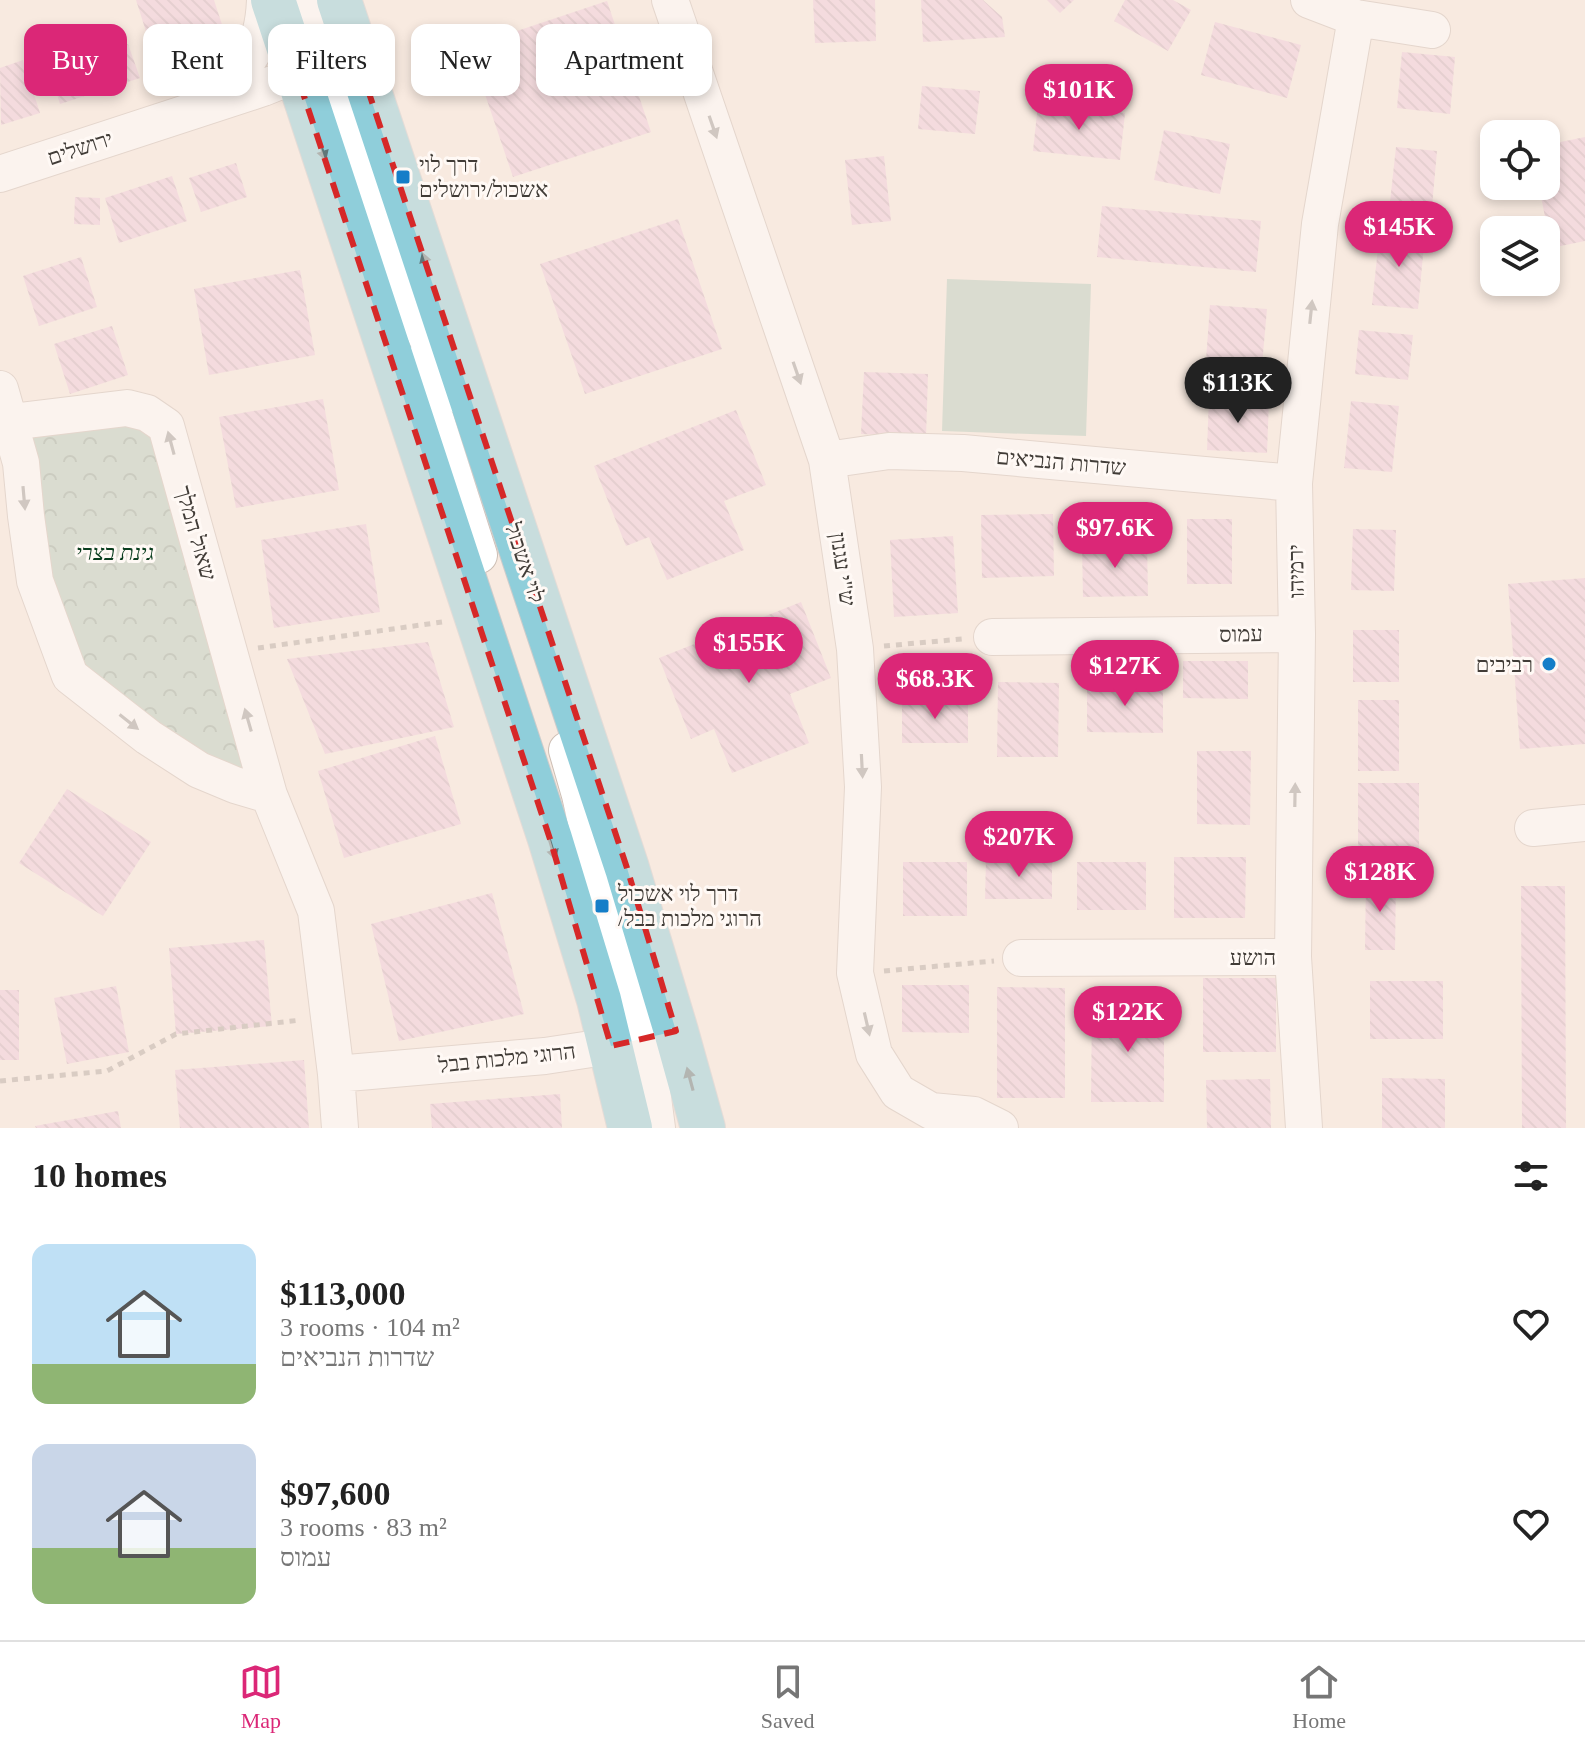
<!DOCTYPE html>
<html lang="en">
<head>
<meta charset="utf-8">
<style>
	:root { --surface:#fff; --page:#f6f6f6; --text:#222; --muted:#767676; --line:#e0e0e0; --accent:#db2777 }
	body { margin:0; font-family:"Times New Roman","Noto Sans Hebrew",serif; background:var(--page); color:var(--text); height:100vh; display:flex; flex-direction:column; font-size:30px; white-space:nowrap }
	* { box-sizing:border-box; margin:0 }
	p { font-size:26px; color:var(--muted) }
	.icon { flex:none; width:44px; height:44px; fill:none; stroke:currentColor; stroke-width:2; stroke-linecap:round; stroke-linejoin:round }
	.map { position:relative; height:1128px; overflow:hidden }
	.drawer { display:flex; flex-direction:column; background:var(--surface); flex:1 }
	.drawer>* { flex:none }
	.guide { position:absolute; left:24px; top:24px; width:800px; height:72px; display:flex; gap:16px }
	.buttons { position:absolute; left:1480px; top:120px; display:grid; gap:16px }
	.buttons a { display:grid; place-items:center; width:80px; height:80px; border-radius:16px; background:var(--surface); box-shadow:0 4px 12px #0003; font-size:40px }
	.price { position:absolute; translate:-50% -68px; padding:0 18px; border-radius:28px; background:var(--accent); color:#fff; font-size:26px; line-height:52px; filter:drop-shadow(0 2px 4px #0008) }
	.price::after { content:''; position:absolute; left:50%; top:48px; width:24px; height:18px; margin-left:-12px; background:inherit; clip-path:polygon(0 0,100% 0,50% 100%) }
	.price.current { background:#222; color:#fff }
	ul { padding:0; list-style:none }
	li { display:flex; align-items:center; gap:24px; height:200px; padding:0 32px }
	li span { display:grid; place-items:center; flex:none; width:224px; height:160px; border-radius:16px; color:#555 }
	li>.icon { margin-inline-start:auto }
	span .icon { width:96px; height:96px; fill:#fffc; stroke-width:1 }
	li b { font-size:34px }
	h2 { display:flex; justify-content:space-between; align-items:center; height:96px; padding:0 32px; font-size:34px }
	.chip { padding:0 28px; border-radius:16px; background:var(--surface); box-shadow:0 4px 12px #0003; font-size:28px; line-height:72px }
	.chip.current { background:var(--accent); color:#fff }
	.menu { display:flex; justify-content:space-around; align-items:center; height:112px; border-top:2px solid var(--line); background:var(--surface); font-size:22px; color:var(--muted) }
	.menu a { display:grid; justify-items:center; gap:4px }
	.menu .current { color:var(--accent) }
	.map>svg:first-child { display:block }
	.grass { fill:#b7cdbc }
	.forest { fill:url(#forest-crowns) }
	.building { fill:url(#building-back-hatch) }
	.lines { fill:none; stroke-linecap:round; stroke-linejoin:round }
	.minor-casing { stroke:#cdbfb5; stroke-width:38 }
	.major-casing { stroke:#cecccb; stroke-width:46 }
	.path { stroke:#b4a9a1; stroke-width:5; stroke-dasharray:6 6; stroke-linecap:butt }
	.minor { stroke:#fff; stroke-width:36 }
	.major { stroke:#8fceda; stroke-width:44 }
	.oneway { fill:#a09e9b }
	.oneway2 { fill:#607678 }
	.marked { fill:none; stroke:#d62828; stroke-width:6; stroke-dasharray:16 10; stroke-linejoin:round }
	.poi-dot { fill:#147ec8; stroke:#fff9f5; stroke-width:3 }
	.labels { text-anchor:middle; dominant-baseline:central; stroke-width:6; stroke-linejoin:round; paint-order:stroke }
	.street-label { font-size:22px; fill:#413c37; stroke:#fff9f5 }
	.poi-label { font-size:22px; fill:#413c37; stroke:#fff9f5; text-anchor:start }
	.park-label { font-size:22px; font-style:italic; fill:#093d1e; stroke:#fff9f5 }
</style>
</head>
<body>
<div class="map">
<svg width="1585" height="1128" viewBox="0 0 1585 1128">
	<defs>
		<pattern id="forest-crowns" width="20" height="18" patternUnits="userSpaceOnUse" patternTransform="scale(2)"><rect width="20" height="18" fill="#b7cdbc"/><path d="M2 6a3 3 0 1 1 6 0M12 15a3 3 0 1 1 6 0" fill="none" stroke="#96a89a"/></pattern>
		<pattern id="building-back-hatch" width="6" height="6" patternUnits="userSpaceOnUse" patternTransform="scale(2)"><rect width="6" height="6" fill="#f0cbdb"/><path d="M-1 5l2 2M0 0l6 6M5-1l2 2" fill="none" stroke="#cfafbd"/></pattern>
	</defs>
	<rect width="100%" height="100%" fill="#f8eae0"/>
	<path class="grass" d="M947,279L1091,284L1086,436L942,431Z"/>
	<path class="forest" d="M127,408L170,440L265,780L216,777L58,643L21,419Z"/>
	<path class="building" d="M136,0H214L227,40L156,63Z
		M813,0H875L876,41L815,43Z
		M921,0H983L1002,17L1005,37L923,42Z
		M1047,0H1074L1060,13Z
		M1125,0H1173L1191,10L1168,51L1114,21Z
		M607,1L651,132L513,177L469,47Z
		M1215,22L1301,45L1287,98L1201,75Z
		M128,44L140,78L60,104L49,69Z
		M1402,52L1455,57L1450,114L1397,108Z
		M23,60L40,113L1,125L0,68Z
		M922,86L980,91L975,134L918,129Z
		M1038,104L1125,113L1120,160L1033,151Z
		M1164,130L1230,144L1220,194L1154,180Z
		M1585,137V241L1551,248L1539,186H1546V145Z
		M1396,147L1437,151L1432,206L1390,202Z
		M884,156L891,221L852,225L845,160Z
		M236,163L247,197L201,212L189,178Z
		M172,176L187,221L119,243L105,198Z
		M75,197L100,198V225L74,224Z
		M1102,206L1261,221L1256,272L1097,257Z
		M678,219L722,349L585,394L540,264Z
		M1380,229L1425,234L1418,309L1372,305Z
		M81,257L97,307L39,326L23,276Z
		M300,270L315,355L209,375L194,289Z
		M1210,305L1267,309L1262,365L1206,360Z
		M112,326L128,375L70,394L54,344Z
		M1359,330L1413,335L1408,380L1355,374Z
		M864,372L928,374L926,437L861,434Z
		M1209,397L1269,399L1267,453L1207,450Z
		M323,399L339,490L236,508L219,417Z
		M1351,401L1399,406L1392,472L1344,468Z
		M736,410L766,485L724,501L744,550L667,580L649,537L626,546L594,466Z
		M1053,514L1054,576L982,578L981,515Z
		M1187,519H1232V584H1187Z
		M366,524L380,612L274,628L261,540Z
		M1353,529L1396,530L1394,591L1351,590Z
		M953,536L958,613L894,617L890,540Z
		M1147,542L1148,596L1083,597L1082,544Z
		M1585,578V744L1520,749L1508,584Z
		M801,602L831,678L790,694L809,743L732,773L714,729L691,739L659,658Z
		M1353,630H1399V682H1353Z
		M428,642L454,727L325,754L287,659Z
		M1183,661H1248V699L1183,698Z
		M998,682L1059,683L1058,757H997Z
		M1087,684L1163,685V733L1087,732Z
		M902,699L968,700V743H902Z
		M1358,700H1399V771H1358Z
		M435,736L461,824L344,858L318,771Z
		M1197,751H1251L1250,825L1197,824Z
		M1358,783H1419V857H1358Z
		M67,789L151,842L103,916L19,863Z
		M1174,857H1246L1245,918H1174Z
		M986,859H1052V899H985Z
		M903,862H967V916H903Z
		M1077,862H1146V910H1077Z
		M1366,877L1396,878L1395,950H1365Z
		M1521,886H1565L1566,1128H1522Z
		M492,893L524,1014L399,1041L371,924Z
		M264,940L272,1026L176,1034L169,948Z
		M1203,978H1276V1052H1203Z
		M1370,981H1443V1039H1370Z
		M902,985H969V1033L902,1032Z
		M116,986L129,1052L67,1064L54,998Z
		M997,987L1065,988V1098H997Z
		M0,990H19V1060H0Z
		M1092,1005L1164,1006V1102H1091Z
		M304,1060L309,1128H180L175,1070Z
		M1382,1078L1445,1079V1128H1382Z
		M1270,1079L1271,1128H1207L1206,1080Z
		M560,1094L562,1128H432L430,1104Z
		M118,1111L121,1128H36L35,1126Z"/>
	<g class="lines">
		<defs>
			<path id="minor" d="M308,0L322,38L333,96L392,272
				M670,0L827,460L855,649L863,787L855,973L874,1054L898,1092L931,1111L974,1115L1000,1128
				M1309,0L1356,18L1432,30
				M203,98C245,71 263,52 265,0
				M0,174L263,88L320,65
				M386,249L427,338L450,394
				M418,364L479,555
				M0,389L21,463L26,516L35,581L70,676L148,737L199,770L235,785L269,795
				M11,422L127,408L147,413L166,426L269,795L316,911L336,1074L340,1128
				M827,460L889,451L963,453L1294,483
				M992,637L1297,634
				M567,750L580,795L596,867L641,1007L657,1128
				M1533,828L1585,823
				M1021,958L1293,957
				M336,1074L545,1056L611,1046L636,1041
				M1304,1128L1293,957L1297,634L1294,483L1320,224L1356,18"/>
			<path id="major" d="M273,0L550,839L599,1000L630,1128
				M339,0L627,868L676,1031L703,1128"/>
		</defs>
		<use href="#minor" class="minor-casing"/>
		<use href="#major" class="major-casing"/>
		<path class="path" d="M884,646L962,639
			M258,648L442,622
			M884,971L994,961
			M0,1081L107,1071L176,1034L301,1020"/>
		<use href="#minor" class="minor"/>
		<use href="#major" class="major"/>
	</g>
	<defs><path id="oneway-solid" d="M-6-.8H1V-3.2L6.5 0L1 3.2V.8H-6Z" transform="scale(2)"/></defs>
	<g class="oneway">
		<use href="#oneway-solid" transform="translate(713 127) rotate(71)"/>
		<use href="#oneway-solid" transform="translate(1311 312) rotate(-84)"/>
		<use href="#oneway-solid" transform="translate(797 373) rotate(71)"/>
		<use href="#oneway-solid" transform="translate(171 443) rotate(-105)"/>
		<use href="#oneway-solid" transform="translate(24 498) rotate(85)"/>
		<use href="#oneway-solid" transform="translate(248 720) rotate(-106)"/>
		<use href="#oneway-solid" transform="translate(129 722) rotate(38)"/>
		<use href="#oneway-solid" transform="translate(862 766) rotate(87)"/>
		<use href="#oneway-solid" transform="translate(1295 795) rotate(-89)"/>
		<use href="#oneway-solid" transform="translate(867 1024) rotate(77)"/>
	</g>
	<g class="oneway2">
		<use href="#oneway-solid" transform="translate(322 149) rotate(72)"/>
		<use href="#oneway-solid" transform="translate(426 264) rotate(-108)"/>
		<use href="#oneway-solid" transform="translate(552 848) rotate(73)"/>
		<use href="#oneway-solid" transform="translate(690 1079) rotate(-105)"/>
	</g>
	<path d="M0 0H1585V1128H0ZM351,39L627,868L676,1031L611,1046L550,839L297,75Z" fill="#f8eae0" fill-opacity=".55" fill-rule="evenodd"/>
	<path class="marked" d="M351,39L627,868L676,1031L611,1046L550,839L297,75Z"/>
	<g class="poi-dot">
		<rect x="395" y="169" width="16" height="16" rx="4"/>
		<circle cx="1549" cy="664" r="8"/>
		<rect x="594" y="898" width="16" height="16" rx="4"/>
	</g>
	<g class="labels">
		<g class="street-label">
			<text transform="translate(80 148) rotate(-18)">ירושלים</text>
			<text transform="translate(1061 462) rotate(5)">שדרות הנביאים</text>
			<text transform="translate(196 533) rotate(74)">שאול המלך</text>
			<text transform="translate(525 563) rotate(72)">לוי אשכול</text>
			<text transform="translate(843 569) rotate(82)">ש"י עגנון</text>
			<text transform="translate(1296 571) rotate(-91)">ירמיהו</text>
			<text transform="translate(1241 634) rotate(-1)">עמוס</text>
			<text x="1253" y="957">הושע</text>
			<text transform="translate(507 1058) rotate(-6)">הרוגי מלכות בבל</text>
		</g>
		<g class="poi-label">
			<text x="419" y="164">דרך לוי<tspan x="419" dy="25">אשכול/ירושלים</tspan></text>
			<text x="1533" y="664" text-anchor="end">רביבים</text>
			<text x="618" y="893">דרך לוי אשכול<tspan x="618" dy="25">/הרוגי מלכות בבל</tspan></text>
		</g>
		<g class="park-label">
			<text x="115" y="552">גינת בצרי</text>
		</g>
	</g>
</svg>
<div class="buttons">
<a><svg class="icon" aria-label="locate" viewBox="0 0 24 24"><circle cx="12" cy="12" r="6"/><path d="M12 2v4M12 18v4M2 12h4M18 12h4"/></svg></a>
<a><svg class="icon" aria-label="layers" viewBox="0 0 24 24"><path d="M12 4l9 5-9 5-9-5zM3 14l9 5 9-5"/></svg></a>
</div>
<b class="price" style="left:1079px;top:132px">$101K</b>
<b class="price" style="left:1399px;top:269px">$145K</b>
<b class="price current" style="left:1238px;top:425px">$113K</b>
<b class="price" style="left:1115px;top:570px">$97.6K</b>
<b class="price" style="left:749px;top:685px">$155K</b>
<b class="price" style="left:1125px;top:708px">$127K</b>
<b class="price" style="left:935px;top:721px">$68.3K</b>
<b class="price" style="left:1019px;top:879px">$207K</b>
<b class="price" style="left:1380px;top:914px">$128K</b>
<b class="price" style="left:1128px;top:1054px">$122K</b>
<div class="guide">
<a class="chip current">Buy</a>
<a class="chip">Rent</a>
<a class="chip">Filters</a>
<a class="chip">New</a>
<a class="chip">Apartment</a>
</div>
</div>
<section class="drawer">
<h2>10 homes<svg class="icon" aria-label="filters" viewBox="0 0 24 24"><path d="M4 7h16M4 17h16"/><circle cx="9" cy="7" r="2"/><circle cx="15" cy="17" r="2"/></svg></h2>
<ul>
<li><span style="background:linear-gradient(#bfe0f5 75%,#8fb573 0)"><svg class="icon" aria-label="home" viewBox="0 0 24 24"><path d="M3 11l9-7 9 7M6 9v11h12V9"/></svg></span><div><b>$113,000</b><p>3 rooms · 104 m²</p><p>שדרות הנביאים</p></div><svg class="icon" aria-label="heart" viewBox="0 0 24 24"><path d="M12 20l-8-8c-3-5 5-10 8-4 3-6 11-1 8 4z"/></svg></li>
<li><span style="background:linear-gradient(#c9d6e8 65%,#8fb573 0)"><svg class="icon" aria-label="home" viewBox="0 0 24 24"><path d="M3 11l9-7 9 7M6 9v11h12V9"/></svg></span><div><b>$97,600</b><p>3 rooms · 83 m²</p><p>עמוס</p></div><svg class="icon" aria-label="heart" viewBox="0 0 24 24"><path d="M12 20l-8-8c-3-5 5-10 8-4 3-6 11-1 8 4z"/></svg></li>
</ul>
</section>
<nav class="menu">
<a class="current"><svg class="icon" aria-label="map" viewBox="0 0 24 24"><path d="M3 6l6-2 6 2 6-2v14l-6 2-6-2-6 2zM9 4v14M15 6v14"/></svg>Map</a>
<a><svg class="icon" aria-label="saved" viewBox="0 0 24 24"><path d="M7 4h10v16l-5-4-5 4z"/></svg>Saved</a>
<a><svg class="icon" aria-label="home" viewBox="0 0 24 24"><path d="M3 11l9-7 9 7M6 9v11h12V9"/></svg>Home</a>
</nav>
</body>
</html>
